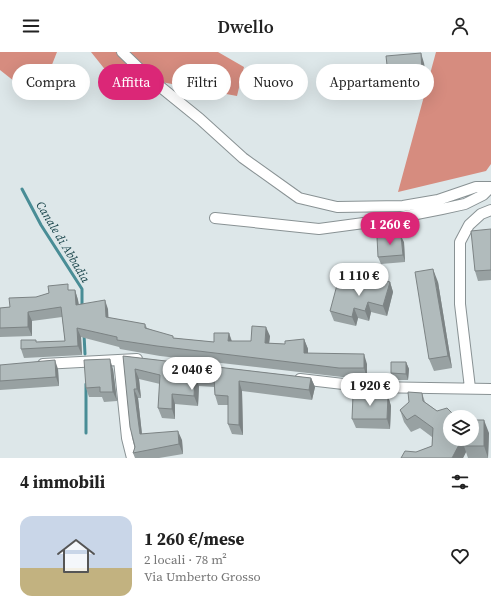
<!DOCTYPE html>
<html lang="it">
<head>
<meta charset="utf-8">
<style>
	:root { --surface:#fff; --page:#f6f6f6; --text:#222; --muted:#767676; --accent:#db2777 }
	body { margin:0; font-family:"Source Serif 4",serif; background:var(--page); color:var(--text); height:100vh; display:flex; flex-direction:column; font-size:15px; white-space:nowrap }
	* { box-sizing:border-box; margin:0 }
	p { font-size:13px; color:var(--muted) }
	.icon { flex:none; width:22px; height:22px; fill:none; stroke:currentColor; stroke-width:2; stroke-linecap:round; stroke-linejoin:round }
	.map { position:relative; height:406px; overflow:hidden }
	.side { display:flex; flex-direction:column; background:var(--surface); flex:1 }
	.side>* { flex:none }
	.top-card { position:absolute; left:12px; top:12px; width:467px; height:36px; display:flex; gap:8px }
	.controls { position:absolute; left:443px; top:358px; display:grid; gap:8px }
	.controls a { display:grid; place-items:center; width:36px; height:36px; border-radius:50%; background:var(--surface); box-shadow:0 4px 16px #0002; font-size:20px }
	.price { position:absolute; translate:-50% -34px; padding:0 9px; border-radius:14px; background:#fff; color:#222; font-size:13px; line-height:26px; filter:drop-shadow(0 1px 2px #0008) }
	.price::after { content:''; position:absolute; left:50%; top:24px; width:12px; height:9px; margin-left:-6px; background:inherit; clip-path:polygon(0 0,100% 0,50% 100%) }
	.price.active { background:var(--accent); color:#fff }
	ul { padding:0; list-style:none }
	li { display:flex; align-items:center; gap:12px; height:100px; padding:0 20px }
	li span { display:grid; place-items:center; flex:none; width:112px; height:80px; border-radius:12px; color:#555 }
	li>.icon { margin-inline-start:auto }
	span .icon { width:48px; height:48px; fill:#fffc; stroke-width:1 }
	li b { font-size:17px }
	h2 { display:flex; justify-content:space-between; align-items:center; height:48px; padding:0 20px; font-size:17px }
	.chip { padding:0 14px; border-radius:18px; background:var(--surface); box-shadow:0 4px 16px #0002; font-size:14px; line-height:36px }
	.chip.active { background:var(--accent); color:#fff }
	header { display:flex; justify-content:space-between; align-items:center; height:52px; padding:0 20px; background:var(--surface); font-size:18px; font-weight:600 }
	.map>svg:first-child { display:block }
	.forest { fill:#d68c7f }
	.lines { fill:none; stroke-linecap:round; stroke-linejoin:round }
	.stream { stroke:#498d96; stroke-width:3 }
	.minor-casing { stroke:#899294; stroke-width:12 }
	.minor { stroke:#fff; stroke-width:10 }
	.wall { fill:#98a1a2 }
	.shaded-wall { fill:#7c8384 }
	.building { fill:#b1bbbc; stroke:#7c8384 }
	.labels { text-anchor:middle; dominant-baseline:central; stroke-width:3; stroke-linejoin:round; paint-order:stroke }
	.water-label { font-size:12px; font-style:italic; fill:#113e44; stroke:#dde7e9 }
</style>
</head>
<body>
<header><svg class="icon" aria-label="menu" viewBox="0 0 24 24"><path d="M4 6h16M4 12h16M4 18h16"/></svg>Dwello<svg class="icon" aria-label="person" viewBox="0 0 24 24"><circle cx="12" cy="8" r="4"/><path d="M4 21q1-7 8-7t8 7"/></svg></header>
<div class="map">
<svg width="491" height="406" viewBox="0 0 491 406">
	<rect width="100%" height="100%" fill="#dde7e9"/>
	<path class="forest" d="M0,0H57L38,48L0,18Z
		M91,0H218L244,15L237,44L107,20Z
		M436,0H491V112L486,119L398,140Z"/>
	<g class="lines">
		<path class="stream" d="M22,137L41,173L82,237V255
			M84,282L85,302
			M86,332V381"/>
		<defs>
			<path id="minor" d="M122,0L147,24L200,67L243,106L299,146L337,155L403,154L438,148L476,135H491
				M215,166L319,177L386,168L442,157L465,152L483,143L491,135
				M119,308L127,386L132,406
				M43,312L137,307
				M300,327L369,335L491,337
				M470,336L460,252V190L469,173L481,162L491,158"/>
		</defs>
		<use href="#minor" class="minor-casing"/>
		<use href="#minor" class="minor"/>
	</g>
	<path class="wall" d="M424,11L426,29L391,32L388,22Z
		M491,177V228L478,229L475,219Z
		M404,190L405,210L381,212L378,205Z
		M390,230L393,240L387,264L371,260L369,269L358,266L356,274L334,269L330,259L354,237L368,233Z
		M438,230L452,316L434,319L429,307Z
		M70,238H75L78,248L79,252L108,257V266L145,272L147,276L173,286L214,290L229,281L232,289H251L270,284L269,291L285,292L304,287L308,297V301L367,312V326L342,325L160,304L120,297L119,295L81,285L82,303L24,306L21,297L36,290L65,289L62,265L32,269V284L0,285V256L10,255L49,241Z
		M123,304L311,326L315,335L312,348L242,339L243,383L232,382L228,372V353H218L215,343L214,335L199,334L198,354L175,352V367L162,366L158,356L160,332L139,327L141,346H138L142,382L182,388L183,402L159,406H135L133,401L135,395Z
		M406,310L409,317L408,328H393L391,321Z
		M0,313L58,317L59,334L0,338Z
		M113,317L117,349L104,350L102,345H89L86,336Z
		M422,341L425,350L437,359L450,365L489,381L488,406H468L466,400L463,406H401L432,394V385L420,376L411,380L404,370L400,358Z
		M388,344L391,354L390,377L356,376L352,367Z"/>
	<path class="shaded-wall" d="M421,1L424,11L426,29L422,19Z
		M401,184L404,190L405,210L403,203Z
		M433,217L438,230L452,316L448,304Z
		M390,230L393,240L387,264L383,254Z
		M75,238L78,248L79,262L76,253Z
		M105,248L108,257L109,275L106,265Z
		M368,250L371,260L369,269L365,259Z
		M354,256L358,266L356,274L352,265Z
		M28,260L32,269V284L28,275Z
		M266,275L270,284L268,300L265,291Z
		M77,276L81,285L82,303L78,294Z
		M229,281L232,291L228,289Z
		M304,287L308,297V310L304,301Z
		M364,302L367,312V326L364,316Z
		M110,307L113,317L117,349L113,340Z
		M55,308L58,317L59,334L56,325Z
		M406,310L409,317L408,328L406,322Z
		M135,317L139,327L141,346L137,337Z
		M195,325L199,334L198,354L194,344Z
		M311,326L315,335L312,348L309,338Z
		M239,329L242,339L243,383L239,373Z
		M134,337L138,346L143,392L140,382Z
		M172,342L175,352V367L172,357Z
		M388,344L391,354L390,377L387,367Z
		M484,368L489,381L488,406L484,394Z
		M178,379L182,388L183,402L179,392Z
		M462,387H465L464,394L466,400L463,406H452Z"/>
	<path class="building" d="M421,1L422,19L388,22L386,4Z
		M491,177V218L475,219L471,179Z
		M401,184L403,203L378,205L377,185Z
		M433,217L448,304L429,307L415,220Z
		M370,225L390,230L383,254L368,250L365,259L354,256L352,265L330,259L337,233L354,237L355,230L368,233Z
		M68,232V238H75L76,253L105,248L106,265L145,272V276L173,284V286L214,290V281H229L228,289H251L252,274L266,275L265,291L285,292V289L304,287V301L364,302V316H339L157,294L117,288V285L77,276L78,294L21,297V288H36V290L65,289L61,255L28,260V275L0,276V256L10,255L9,246L36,245L49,241L48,234Z
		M123,304L311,326L309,338L239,329V373L228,372V344L215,343L214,325H195L194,344L172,342V357L158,356L160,323L135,317L137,337H134L140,382L178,379L179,392L133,401L135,395L130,375Z
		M110,307L113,340H100V335L86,336L84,308Z
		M55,308L56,325L0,329V313Z
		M391,310H406V322L391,321Z
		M408,340L422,341L423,349L437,359L447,356L456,365H450V387H462L452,406H401L405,399L416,400L432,394L433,376L415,363L407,368L400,358L409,350Z
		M353,343L388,344L387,367H352Z
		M472,368H484V394H464V387H472Z"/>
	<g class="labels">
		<g class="water-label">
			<text transform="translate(63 190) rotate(59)">Canale di Abbadia</text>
		</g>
	</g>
</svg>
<div class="controls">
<a><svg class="icon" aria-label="layers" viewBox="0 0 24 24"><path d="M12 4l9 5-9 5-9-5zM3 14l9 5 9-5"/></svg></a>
</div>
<b class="price active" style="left:390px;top:194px">1 260 €</b>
<b class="price" style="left:359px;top:245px">1 110 €</b>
<b class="price" style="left:192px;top:339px">2 040 €</b>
<b class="price" style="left:370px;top:355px">1 920 €</b>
<div class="top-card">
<a class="chip">Compra</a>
<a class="chip active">Affitta</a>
<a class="chip">Filtri</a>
<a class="chip">Nuovo</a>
<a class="chip">Appartamento</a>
</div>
</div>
<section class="side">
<h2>4 immobili<svg class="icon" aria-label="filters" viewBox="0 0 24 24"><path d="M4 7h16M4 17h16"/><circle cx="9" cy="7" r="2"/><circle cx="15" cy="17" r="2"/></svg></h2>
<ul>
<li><span style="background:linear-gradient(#c9d6e8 65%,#c2b280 0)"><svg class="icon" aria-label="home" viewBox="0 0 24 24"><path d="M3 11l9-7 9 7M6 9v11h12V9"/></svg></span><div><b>1 260 €/mese</b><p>2 locali · 78 m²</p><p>Via Umberto Grosso</p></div><svg class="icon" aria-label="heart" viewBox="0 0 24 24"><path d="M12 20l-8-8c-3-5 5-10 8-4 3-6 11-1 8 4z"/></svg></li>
</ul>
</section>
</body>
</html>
